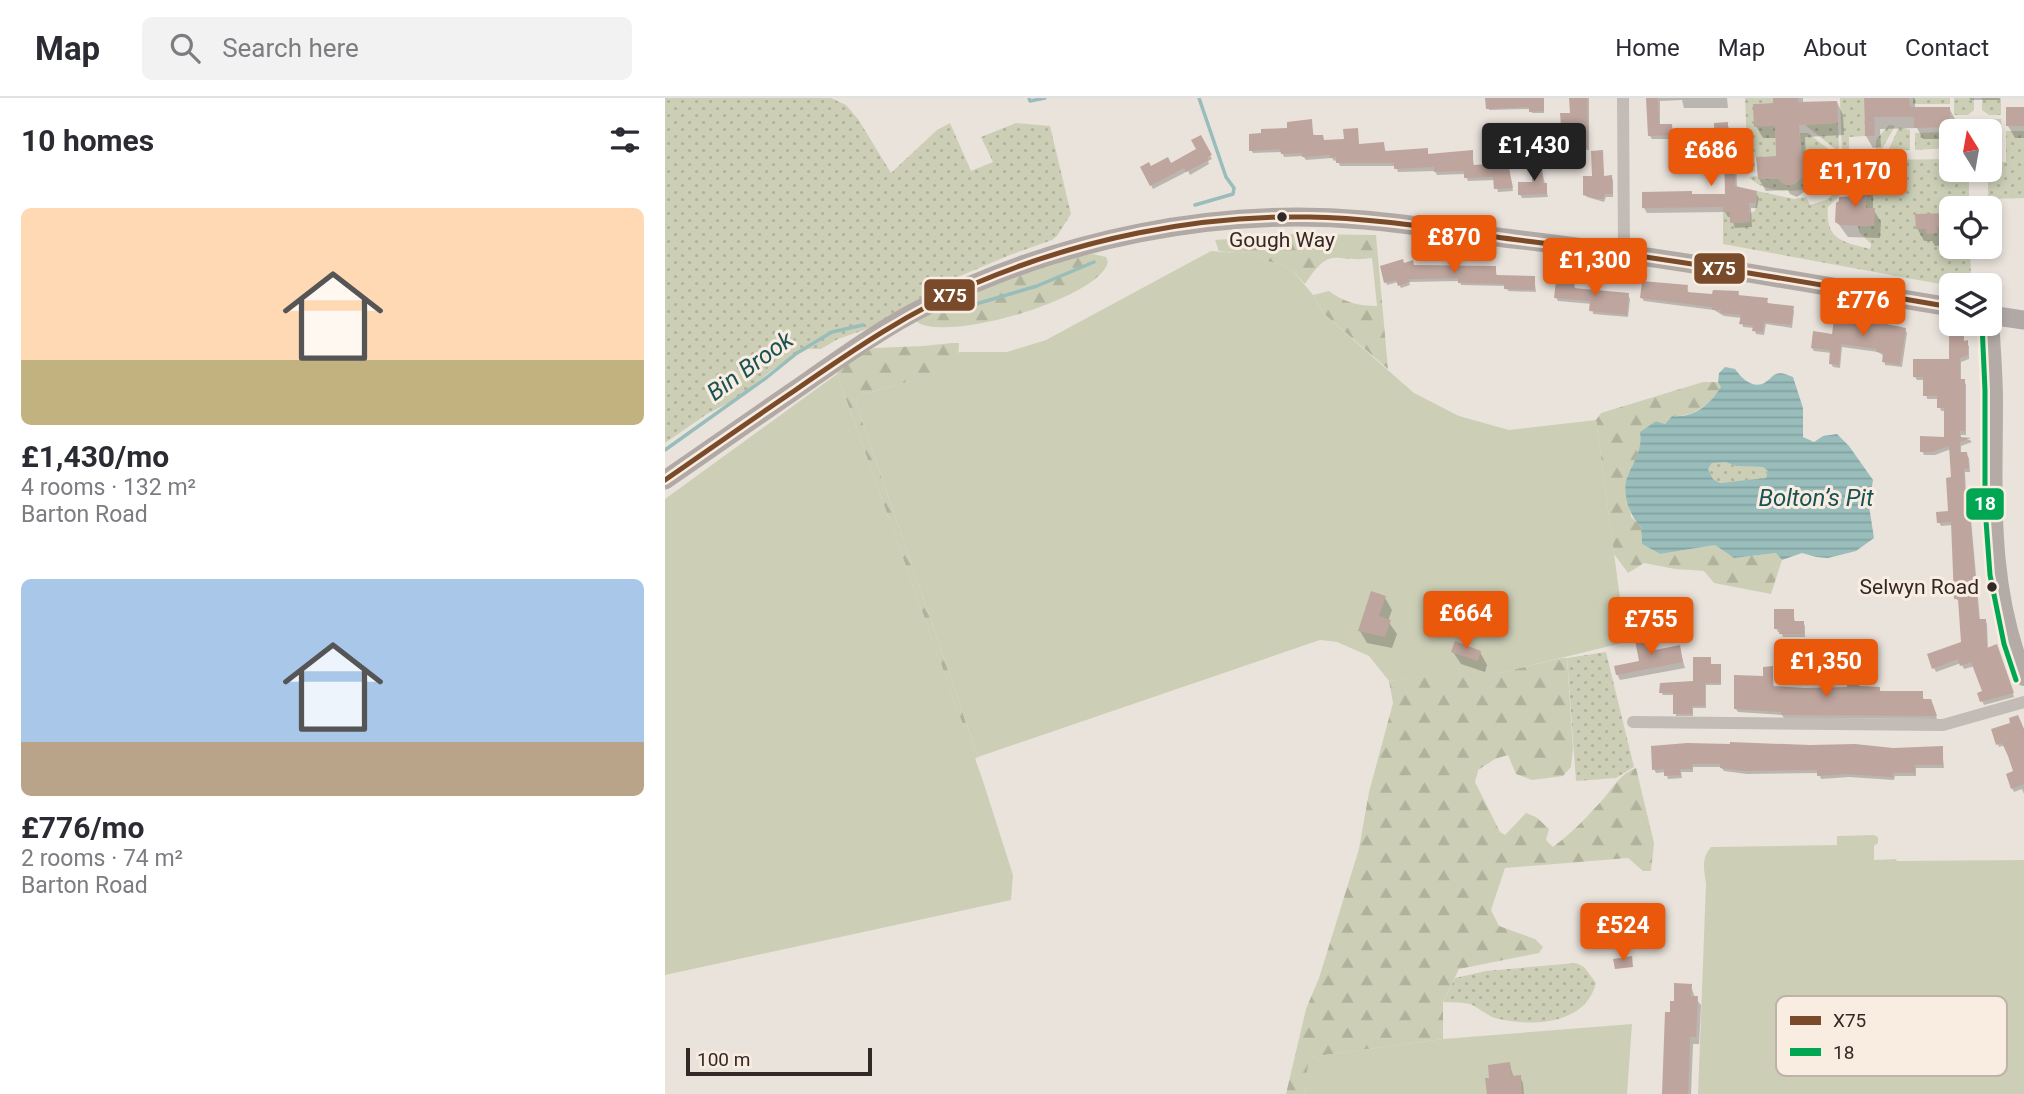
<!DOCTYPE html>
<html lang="en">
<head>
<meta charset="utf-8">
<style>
	:root { --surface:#fff; --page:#f2f2f3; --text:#2b2b33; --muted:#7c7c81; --line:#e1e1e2; --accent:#ea580c }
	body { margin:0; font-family:Roboto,sans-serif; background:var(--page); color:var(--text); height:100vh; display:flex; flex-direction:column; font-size:26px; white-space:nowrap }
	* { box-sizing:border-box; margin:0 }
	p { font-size:23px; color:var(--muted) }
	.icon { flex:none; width:38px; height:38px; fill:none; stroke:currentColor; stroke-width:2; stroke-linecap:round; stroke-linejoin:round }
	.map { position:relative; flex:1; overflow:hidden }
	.panel { display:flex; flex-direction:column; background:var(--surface); width:665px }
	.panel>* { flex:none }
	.needle { width:46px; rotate:349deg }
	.controls { position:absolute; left:1274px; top:21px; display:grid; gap:14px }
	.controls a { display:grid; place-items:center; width:63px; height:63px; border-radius:10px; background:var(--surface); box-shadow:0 4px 10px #0003; font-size:35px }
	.scale { position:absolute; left:21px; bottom:18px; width:186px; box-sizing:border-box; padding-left:7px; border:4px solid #332825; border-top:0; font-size:19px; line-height:24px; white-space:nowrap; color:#332825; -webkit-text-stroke:5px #f9ede2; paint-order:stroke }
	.price { position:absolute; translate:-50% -60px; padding:0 16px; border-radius:7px; background:var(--accent); color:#fff; font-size:23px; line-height:46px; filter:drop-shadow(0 2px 4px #0008) }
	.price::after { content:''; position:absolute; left:50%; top:42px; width:21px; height:16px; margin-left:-10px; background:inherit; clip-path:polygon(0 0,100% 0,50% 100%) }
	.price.on { background:#222; color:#fff }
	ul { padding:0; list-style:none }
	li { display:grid; align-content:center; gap:14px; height:371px; padding:0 21px }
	li span { display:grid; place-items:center; height:217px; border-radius:10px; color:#555 }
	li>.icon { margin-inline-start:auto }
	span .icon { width:126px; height:126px; fill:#fffc; stroke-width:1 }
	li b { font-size:30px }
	h2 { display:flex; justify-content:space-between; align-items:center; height:84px; padding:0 21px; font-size:30px }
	header { display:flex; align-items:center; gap:42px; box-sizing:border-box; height:98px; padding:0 35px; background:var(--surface); border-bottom:2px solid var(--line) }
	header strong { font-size:33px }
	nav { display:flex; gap:38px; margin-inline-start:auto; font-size:24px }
	.search { width:490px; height:63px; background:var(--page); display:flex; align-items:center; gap:18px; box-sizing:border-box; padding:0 24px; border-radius:10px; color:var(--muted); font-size:26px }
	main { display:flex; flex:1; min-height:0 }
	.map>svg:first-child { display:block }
	.grass { fill:url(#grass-dots) }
	.forest { fill:url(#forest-firs) }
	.park { fill:#cccfb6 }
	.water { fill:url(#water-rules); fill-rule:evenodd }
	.shadow { fill:#0003 }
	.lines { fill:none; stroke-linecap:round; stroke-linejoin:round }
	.stream { stroke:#98bdbb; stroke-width:3.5 }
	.building { fill:#bea59d }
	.street { stroke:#c3bbb5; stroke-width:12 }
	.secondary { stroke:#b4aba6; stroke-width:18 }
	.primary { stroke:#b1a9a5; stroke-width:19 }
	.bus-1-casing { stroke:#f9ede2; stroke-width:10 }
	.bus-2-casing { stroke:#f9ede2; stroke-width:10 }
	.bus-1 { stroke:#7a4b2a; stroke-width:5 }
	.bus-2 { stroke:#00a651; stroke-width:5 }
	.bus-dot { fill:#332825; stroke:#f9ede2; stroke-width:2.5 }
	.labels { text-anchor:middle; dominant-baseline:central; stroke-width:6; stroke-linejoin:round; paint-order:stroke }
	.bus-label { font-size:21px; fill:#332825; stroke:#f9ede2 }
	.water-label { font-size:24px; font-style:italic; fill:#1a5354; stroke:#f9ede2 }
	.key { fill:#f9ede2; stroke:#beb2a9; stroke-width:2 }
	.key-label { font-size:19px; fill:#332825 }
	.line-badge { stroke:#f9ede2; stroke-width:2.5 }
	.badge-label { font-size:19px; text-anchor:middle; font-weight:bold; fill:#fff }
</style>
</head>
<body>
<header>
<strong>Map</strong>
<div class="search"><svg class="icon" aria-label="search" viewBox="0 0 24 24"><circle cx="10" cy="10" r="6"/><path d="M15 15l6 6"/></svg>Search here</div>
<nav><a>Home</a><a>Map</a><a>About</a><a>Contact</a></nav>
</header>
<main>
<section class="panel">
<h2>10 homes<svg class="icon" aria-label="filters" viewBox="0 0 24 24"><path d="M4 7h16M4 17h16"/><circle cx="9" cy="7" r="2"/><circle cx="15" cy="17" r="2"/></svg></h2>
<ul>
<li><span style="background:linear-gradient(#ffd9b3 70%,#c2b280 0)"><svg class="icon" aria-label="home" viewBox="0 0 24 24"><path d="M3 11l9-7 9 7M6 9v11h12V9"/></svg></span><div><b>£1,430/mo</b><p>4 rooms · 132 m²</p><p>Barton Road</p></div></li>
<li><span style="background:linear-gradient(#a9c7e8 75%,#b9a48a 0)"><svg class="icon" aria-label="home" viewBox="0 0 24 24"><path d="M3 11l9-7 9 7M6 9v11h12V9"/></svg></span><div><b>£776/mo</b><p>2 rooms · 74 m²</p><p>Barton Road</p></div></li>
</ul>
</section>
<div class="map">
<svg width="1359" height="996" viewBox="0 0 1359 996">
	<defs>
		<pattern id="grass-dots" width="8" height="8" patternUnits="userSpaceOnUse" patternTransform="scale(1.75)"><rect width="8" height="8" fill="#cccfb6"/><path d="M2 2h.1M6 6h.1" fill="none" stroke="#b0b29c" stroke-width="1.8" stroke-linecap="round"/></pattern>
		<pattern id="forest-firs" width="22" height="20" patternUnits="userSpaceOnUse" patternTransform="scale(1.75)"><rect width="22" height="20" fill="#cccfb6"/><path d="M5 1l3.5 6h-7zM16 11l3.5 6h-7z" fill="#b0b29c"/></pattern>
		<pattern id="water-rules" width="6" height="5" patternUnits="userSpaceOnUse" patternTransform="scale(1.75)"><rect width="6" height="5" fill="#98bdbb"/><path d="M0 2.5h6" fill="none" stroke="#83a2a1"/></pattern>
	</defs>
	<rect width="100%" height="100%" fill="#eae3dc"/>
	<path class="grass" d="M0,0H166L181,7L193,21L226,75L272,32L285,25L306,73L328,64L316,39L351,25L385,28L406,116L392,138L387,142L345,157L295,178L202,231L173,241L156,251H143L128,259L106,273L71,301L42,316L0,345Z
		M1080,0H1108V5L1088,6L1110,28L1111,58L1090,59V74L1083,75Z
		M1175,0H1199L1200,38L1184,39V52L1177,56Z
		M1248,0H1285V6H1248Z
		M1289,0H1309V12L1303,17H1289Z
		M1317,0H1336V17H1324L1317,12Z
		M1324,21H1336L1337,42H1325V33H1317V26Z
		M1290,22H1302L1309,26V33H1290Z
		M1173,25L1174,54L1140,27Z
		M1224,27L1230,28L1216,53L1211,52V42Z
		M1234,29L1245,32V52L1223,53Z
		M1341,33H1359V100L1323,101V76L1328,73L1331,64H1341Z
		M1286,34V50L1250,52V35Z
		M1135,35H1143L1171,57L1168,62H1163L1162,55L1136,57Z
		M1285,61L1286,72H1299L1304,76V110H1286V149H1305L1306,182L1299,187L1286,188L1058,146V114H1065V125L1085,124V115L1090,113L1092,93L1129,101L1141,99L1145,107L1161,102L1175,90L1176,96L1163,109C1160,142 1178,144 1205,151L1206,146L1194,134L1193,128H1209L1198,110V102L1202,101V83H1214L1215,62Z
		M1168,70C1165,75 1162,80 1158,84C1140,97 1098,96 1084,79L1092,78L1093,81H1114C1119,89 1130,89 1135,80L1160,78V71Z
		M1061,363L1071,368L1098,369L1103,373L1101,381L1055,385L1048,381L1043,371L1047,365Z
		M941,554L969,669L951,680L911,683L902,560Z
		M911,865L919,869L931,885C921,926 869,929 834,921C823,919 815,910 805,906C797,904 787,905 778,904L790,880L821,873Z"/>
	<path class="forest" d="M629,136L711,137L723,271L659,216L648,197L664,193C678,204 694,208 712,208L707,160C669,166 667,145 640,186L629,174L617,167L601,163L589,154L571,155L554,153L550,142Z
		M428,156L441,159L443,164C435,200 283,245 252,224V221L298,196L415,158Z
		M287,245H294C294,253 293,260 287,265C266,281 218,289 192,299L191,305L313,659L310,661L172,276L175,269L209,250L258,248Z
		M1038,284H1053L1057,288C1044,307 1030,319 1007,318L1000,326L991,323L980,331L973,356L962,379L966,419L976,428L977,446L995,456L1050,447L1069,460L1111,455L1117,462L1106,496L1049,485L1039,473L1010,471L979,465L963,475L949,456L931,322L936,315Z
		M897,560H902L908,651L906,669L898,678L867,682L851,676L843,657L830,661L813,672L810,684L835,734L840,737L861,715L871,719L884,731L881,742L888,749C907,735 924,717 939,700C950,687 955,676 971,670L989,745L986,773H978L963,760L840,770L826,812L834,828L870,841L878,849L874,855L794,871L778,904V941L645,959L639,996H621L641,911L654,880L694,751L704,694L728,605L724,583L818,571L834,575Z"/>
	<path class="park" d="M546,153L571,155L589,154L601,163L617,167L629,174L648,197L659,216L749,295L794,318L844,332L931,322L961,544L834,575L818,572L724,583L704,558L672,544L655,542L313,659L191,305L192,299C222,287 277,281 294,254H342L381,242Z
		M172,276L317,680L348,777L346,802L0,877V401Z
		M1209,737L1213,739V745L1209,748V762L1231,761L1232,763L1359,762V996H1033L1041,786C1039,771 1036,761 1046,749L1172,747V738Z
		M967,926L962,996H639L644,959L778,941Z"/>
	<path class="water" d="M1060,269L1070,271C1077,281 1090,293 1102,283C1108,279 1105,279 1111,276C1117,274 1122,277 1128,279L1138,310V339L1149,344L1158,338L1172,336L1184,348L1208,382L1204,408L1209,440L1191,453L1163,460L1151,459L1137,455L1117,462L1111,455L1069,460L1050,447L995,456L977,446L976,429C964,417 956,394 963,377C969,363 978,351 975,334L991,323L1000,326L1007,318C1030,320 1044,307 1056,289L1053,284L1054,275ZM1061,364L1071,368L1098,369L1103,373L1101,380L1055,385L1048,381L1043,371L1047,365Z"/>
	<path class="shadow" d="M822,0H879V15H867L866,11L824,12Z
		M906,0H924V52H912L910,29L899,30L897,27L906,17Z
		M983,0H1062L1063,10H1019L1017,2L995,3V28H1006L1009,41H987L985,38Z
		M1110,0H1138V6L1172,4L1178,17L1179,37L1140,39L1141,58L1158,57L1165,69L1166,90L1143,91L1132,99L1125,96L1123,92L1101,93L1094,81L1112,59V40H1098L1091,28L1110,7Z
		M1200,0H1250V11L1284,10L1291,23V33H1286V41H1258L1252,30L1215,31L1216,49L1208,50L1201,38Z
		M1304,0H1335V2H1306Z
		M1359,10V40H1350L1343,28V11Z
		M646,23L649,39L657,38L659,44L681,43L692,32L694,47L718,46L721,54L762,52L764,58L807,54L809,68L842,67L848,93L833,94L830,82L803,83L800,76L772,77L770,73L733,74L731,68H675L673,62L669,63L667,60L641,62L638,58L619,59L617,54L588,55L586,52L624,32Z
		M1062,26L1065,32V49H1068L1071,55L1072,90L1091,95L1094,100L1092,110H1086L1087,129L1070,130L1066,119H1063L1060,114L982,115L979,110L1028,98H1062L1061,63H1054L1051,57Z
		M535,39L547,61L543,63L544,66L525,77L523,73L488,91L477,70L505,67L533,52Z
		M937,54L939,79H946L948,82V99H941L939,104L922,99L920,96Z
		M876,69L883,99L857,100L855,96L869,86Z
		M1201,85L1208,97V111L1216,124L1215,140L1183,139L1172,124Z
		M1290,102L1293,108L1298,107L1300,110H1286V139L1278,141V147L1270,148L1267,143H1259L1252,130L1283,117L1282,103Z
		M739,166L749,169H830L832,178L869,179L871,194L843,193L841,188L796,187L795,183L744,184L745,187L736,190L733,184L722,187L721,184Z
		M909,187L911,192L963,197L965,201L963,219L928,216L927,206L893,203L891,199Z
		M1022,189L1024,196L1049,198L1073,194L1075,199L1101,202L1104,206L1127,210L1129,213L1127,230L1101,226L1099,237L1091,236L1089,230L1078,229L1077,220L1059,218L1049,212L979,203L977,200Z
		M1221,224L1223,227L1240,231L1242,235L1237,269L1220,267L1219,258L1213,254L1177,249L1175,270L1168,269L1166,265L1167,255L1149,253L1147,250L1169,238Z
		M1293,236L1304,248V261L1296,264V283L1301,286V337H1296V340L1305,342L1307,344L1296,348V356H1301L1304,360L1305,374H1300L1301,395L1304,399L1315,522H1320L1322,526L1323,551L1333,552L1349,599L1319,607L1317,603L1319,594L1310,568L1299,571L1296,565L1271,574L1269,570L1298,546L1295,504L1291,501L1288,427L1276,428L1274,424L1285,414L1288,381L1286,351L1270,357H1259L1257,353L1281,340V313H1276L1273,301H1262L1260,282H1252L1250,279L1286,263Z
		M720,500L727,512L723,523L732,536L727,550L702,545L695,533Z
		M1128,513L1130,524H1138L1140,528V539H1118L1116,534H1113L1111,530Z
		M986,541L991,554L1014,549L1020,570L955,582L952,576L976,565Z
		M788,554H815L822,567L820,574L796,566Z
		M1045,560L1046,568H1055L1056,570V587H1041V610H1028V618H1011L1010,597H998L996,594L1030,584Z
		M1107,570L1109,590L1184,591L1193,585L1196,590L1214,591L1217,595H1257L1259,603L1268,607L1272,621L1119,620L1117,617L1073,614L1071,611Z
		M1355,622L1359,635V696L1357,691L1349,694L1347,690L1350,675L1340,647L1334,649L1333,646Z
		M987,650H1277L1279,670H1251V678H1230L1229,682L1184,679L1156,681L1154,675L1082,676L1059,673L1056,669H1028V674H1016L1017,680L1003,681L1001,674L991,675L989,671Z
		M1026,888L1030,900L1036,907L1034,946H1028L1026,996H998L1006,916L1010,904Z
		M844,965L849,980L855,979L858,985L859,996H823Z"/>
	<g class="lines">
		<path class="stream" d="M364,0L365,3L380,0
			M530,107L568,96L569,90L561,79L534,0
			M287,213L372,188L429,164
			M0,352L101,280L132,255L167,234L198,227"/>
	</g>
	<path class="building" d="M820,0H879V13L864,14V9L821,11Z
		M904,0H922L923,50H909L908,28H896L895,15H905Z
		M981,0H993L994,26H1007L1008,37L983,38Z
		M1108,0H1133V4L1172,3L1173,25L1134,27L1136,57L1159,56L1160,78L1136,80L1125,88L1116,85L1114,81H1093L1091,59L1111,58L1110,28L1089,29L1088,6L1108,5Z
		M1199,0H1244L1245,9H1285V29L1249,30V19H1209L1210,38H1200Z
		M1341,9H1359V28H1341Z
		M647,21L648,37H658L659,42L679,41L678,31L693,30L694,46L719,44L720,53L763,50V56L808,52V67L843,65L848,90L829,91L828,79L799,80V73L769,74V69L729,71V65H671V59L665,60V57L637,59V55L616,56L615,51L584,53V36L596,35V31L622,30V24Z
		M1063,24V48L1069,47L1070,88L1092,93L1090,105H1084L1085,124L1065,125V114H1058V109L977,110V94L1027,93V96H1060L1059,58H1050L1049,25Z
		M536,37L547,57L542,59L544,62L521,74L519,70L485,88L475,69L484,64L486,68L503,59L506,65L531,51L526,42Z
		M938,52L939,78L947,77L948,96H940L938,101H932L918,97V78H927L926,53Z
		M867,67H877L878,85H882V96L853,97V84H867Z
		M1191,83H1202L1201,110H1210L1209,128L1175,127L1170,124L1171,105L1174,103V99L1191,98Z
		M1291,100L1292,110H1280V101Z
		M1286,115V127L1272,129V135L1261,136V131H1251L1250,116Z
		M738,161L739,165L748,162L749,167L831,168V177L870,178V192L839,191V186L793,185V180L744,181L745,184L733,188L731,182L719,185L715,168Z
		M891,183L910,185L909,190L964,195L962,217L924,213L925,203L889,200Z
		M977,183L1023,187L1022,194L1047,196L1048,192L1074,193L1073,197L1103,200L1102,205L1129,208L1126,227L1099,224L1098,234L1087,233L1088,228L1074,226L1076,217L1055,215L1056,212H1047V209L975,200Z
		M1190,218L1222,222L1221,226L1241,230L1235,267L1217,264L1218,255L1211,254L1212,251L1176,246L1174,267L1164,266L1165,252L1146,250L1148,233L1167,236L1169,221L1189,223Z
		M1284,234H1294V238H1299V243L1303,242V257L1295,260V281H1300V333H1295V339L1306,340L1295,344V354H1302L1304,370L1299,371L1300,393H1303L1314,521H1321L1322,550L1332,546L1349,595L1315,604L1312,595L1317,593L1306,564L1295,568L1293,561L1267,571L1262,556L1296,544L1293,501H1289L1286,424L1272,425L1271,414L1283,413L1281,380L1286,379L1284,348L1267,354H1255V338L1279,339V310H1272V298H1258V279H1248V261H1284Z
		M706,493L721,498L714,518L726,522L720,539L693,533Z
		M1109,511H1129V523H1139V536H1114L1115,531H1109Z
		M987,539L990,552L1015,547L1018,564L951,577L949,568L974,563L970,542Z
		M790,543L816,553L813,563L786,554Z
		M1028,559H1046V566H1056V585H1040V608H1027V616H1008V595H994L995,585L1028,583Z
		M1108,568V588L1140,590L1182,589V583H1194V588L1215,589V593H1258V601H1266L1272,618L1116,617V614L1069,611V577L1098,578V569Z
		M1353,617L1359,631V686L1346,691L1341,676L1348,673L1343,658L1337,645L1331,647L1326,631L1345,625L1344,620Z
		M1065,644L1145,647L1190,646L1228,650L1278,648V667H1250V675H1228V679L1181,676L1152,678V672L1079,673L1055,670V666H1027V671H1015L1016,677L999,678V671L987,672L986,648L1022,645L1065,646Z
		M967,858L968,869L950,871L948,861Z
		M1009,885L1027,886L1026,898H1033L1031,939H1025L1023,996H997L1000,914H1005V903H1009Z
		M845,964L847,978L856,977L857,996H822L820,980H824L823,967Z"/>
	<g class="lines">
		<path class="street" d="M958,0L959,154
			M968,624L1278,627L1359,604"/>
		<path class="secondary" d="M1325,217C1326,245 1329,274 1329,303C1329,401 1322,485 1359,579"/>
		<path class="primary" d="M1325,217L1359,222
			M0,382C49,348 97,315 146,281C183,255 221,228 261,208C394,141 551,109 699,122C748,126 798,135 848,141C995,158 1140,185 1286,209"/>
		<defs>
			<path id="bus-1" d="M0,382C43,352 86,322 129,293C188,252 245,213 311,185C415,141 531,117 644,119C717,120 789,134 861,143C1003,160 1145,185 1286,209"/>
			<path id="bus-2" d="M1317,226L1320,292V409L1325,477L1339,546L1351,582"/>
		</defs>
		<use href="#bus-1" class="bus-1-casing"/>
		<use href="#bus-2" class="bus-2-casing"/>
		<use href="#bus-1" class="bus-1"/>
		<use href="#bus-2" class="bus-2"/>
	</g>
	<g class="bus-dot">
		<circle cx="617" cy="119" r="6"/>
		<circle cx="1327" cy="489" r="6"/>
	</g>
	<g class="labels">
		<g class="bus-label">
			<text x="617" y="142">Gough Way</text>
			<text x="1314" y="489" text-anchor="end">Selwyn Road</text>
		</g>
		<g class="water-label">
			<text transform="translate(85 268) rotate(-36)">Bin Brook</text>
			<text x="1151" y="400">Bolton’s Pit</text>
		</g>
	</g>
	<rect x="1111" y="898" width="231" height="80" rx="10" class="key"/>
	<rect x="1125" y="918" width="31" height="9" fill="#7a4b2a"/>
	<rect x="1125" y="950" width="31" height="8" fill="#00a651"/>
	<g class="key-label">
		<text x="1168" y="929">X75</text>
		<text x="1168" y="961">18</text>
	</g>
	<g class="line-badge">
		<rect x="1028" y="154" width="53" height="33" rx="7" fill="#7a4b2a"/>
		<rect x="258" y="180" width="53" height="34" rx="7" fill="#7a4b2a"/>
		<rect x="1300" y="389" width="40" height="34" rx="7" fill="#00a651"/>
	</g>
	<g class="badge-label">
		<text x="1054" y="177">X75</text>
		<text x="285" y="204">X75</text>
		<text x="1320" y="412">18</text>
	</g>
</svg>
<div class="controls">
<a><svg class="needle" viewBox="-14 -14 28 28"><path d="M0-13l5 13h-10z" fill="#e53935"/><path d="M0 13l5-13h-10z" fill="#7c7c81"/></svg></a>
<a><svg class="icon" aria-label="locate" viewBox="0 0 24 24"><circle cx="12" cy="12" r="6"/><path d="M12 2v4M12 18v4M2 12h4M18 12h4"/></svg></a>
<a><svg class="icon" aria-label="layers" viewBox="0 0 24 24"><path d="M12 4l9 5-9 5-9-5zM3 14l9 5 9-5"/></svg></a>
</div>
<div class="scale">100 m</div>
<b class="price on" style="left:869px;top:85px">£1,430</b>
<b class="price" style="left:1046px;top:90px">£686</b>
<b class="price" style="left:1190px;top:111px">£1,170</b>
<b class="price" style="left:789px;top:177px">£870</b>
<b class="price" style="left:930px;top:200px">£1,300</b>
<b class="price" style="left:1198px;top:240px">£776</b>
<b class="price" style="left:801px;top:553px">£664</b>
<b class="price" style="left:986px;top:559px">£755</b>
<b class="price" style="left:1161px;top:601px">£1,350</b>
<b class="price" style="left:958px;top:865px">£524</b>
</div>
</main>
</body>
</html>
